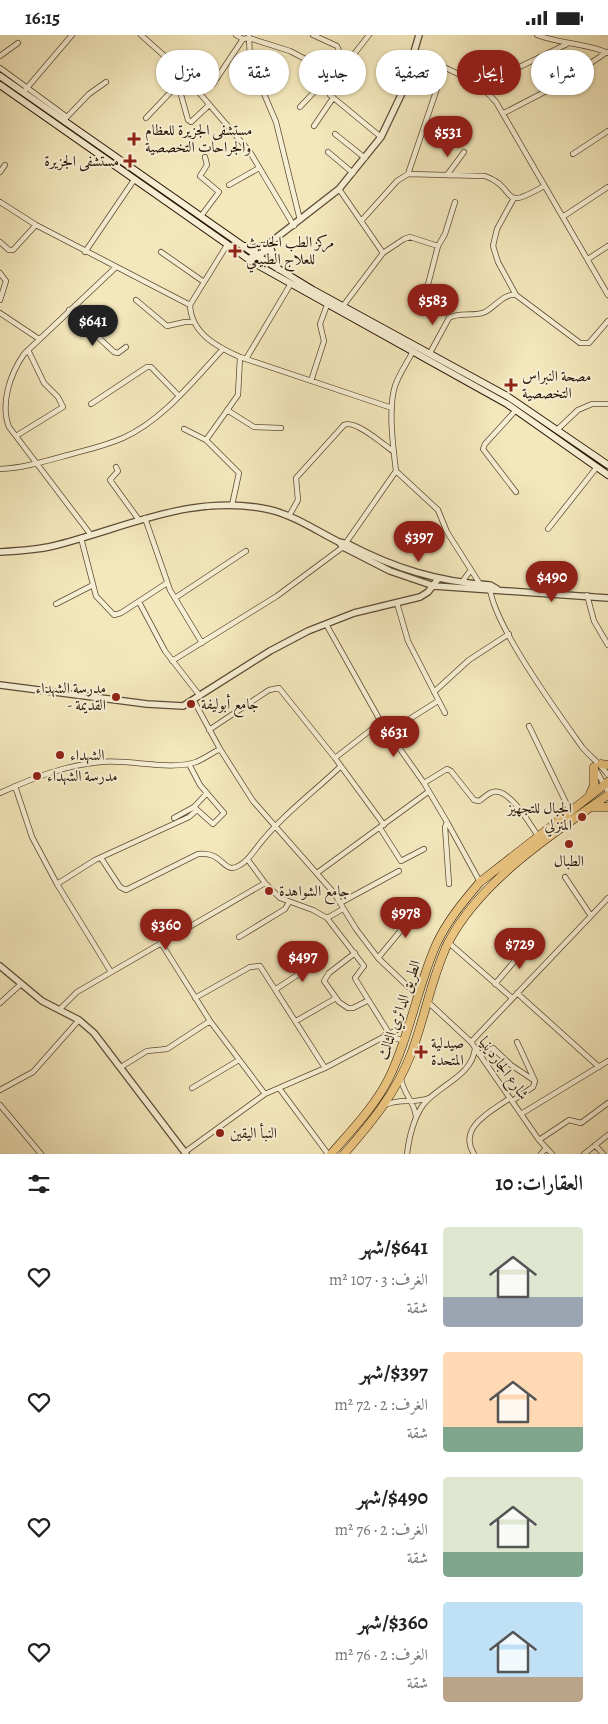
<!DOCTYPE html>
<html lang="ar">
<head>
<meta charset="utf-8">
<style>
	:root { --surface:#fff; --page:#f2f2f2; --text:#222; --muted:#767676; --accent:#8f2418 }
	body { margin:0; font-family:Alegreya,Amiri,serif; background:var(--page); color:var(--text); direction:rtl; height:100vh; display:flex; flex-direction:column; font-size:19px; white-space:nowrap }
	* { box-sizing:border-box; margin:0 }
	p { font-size:16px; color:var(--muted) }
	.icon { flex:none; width:28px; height:28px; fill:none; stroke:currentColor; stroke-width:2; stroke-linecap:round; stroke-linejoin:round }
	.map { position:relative; height:1119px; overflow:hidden; direction:ltr }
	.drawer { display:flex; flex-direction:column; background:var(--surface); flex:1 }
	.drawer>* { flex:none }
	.top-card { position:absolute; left:15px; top:15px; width:579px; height:45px; direction:rtl; display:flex; gap:10px }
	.price { position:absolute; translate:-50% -42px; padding:0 11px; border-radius:18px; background:var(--accent); color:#fff; font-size:16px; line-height:32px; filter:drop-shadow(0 1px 2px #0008) }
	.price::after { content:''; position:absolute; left:50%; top:30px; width:15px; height:11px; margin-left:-8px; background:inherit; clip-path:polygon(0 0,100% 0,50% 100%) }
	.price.on { background:#222; color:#fff }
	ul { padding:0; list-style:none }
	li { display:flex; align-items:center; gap:15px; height:125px; padding:0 25px }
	li span { display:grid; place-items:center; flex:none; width:140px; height:100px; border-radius:5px; color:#555 }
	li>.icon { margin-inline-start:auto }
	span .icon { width:60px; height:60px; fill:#fffc; stroke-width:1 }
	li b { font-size:21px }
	h2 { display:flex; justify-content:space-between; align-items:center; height:60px; padding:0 25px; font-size:21px }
	.pill { padding:0 18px; border-radius:22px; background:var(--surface); box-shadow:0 1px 4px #0004; font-size:18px; line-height:45px }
	.pill.on { background:var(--accent); color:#fff }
	.status { display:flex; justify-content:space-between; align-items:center; height:35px; padding:0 25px; background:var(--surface); direction:ltr }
	.status svg { height:14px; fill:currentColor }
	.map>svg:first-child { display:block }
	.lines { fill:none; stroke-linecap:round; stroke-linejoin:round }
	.minor-casing { stroke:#5d4c37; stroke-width:6 }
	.tertiary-casing { stroke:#5d4c37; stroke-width:8 }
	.secondary-casing { stroke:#2b180b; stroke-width:8 }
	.primary-casing { stroke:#2b180b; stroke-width:9 }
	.minor { stroke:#f7efd3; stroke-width:4.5 }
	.tertiary { stroke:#f7efd3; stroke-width:5.5 }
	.secondary { stroke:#f7efd3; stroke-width:6 }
	.primary { stroke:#eac47e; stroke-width:8 }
	.poi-dot { fill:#8f2418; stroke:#f7efd3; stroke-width:2 }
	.labels { text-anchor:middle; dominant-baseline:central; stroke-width:4; stroke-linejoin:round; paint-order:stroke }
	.poi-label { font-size:15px; fill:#2b180b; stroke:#f7efd3; text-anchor:start }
	.street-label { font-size:15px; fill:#2b180b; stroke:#f7efd3 }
</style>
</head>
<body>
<div class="status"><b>16:15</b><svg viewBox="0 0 49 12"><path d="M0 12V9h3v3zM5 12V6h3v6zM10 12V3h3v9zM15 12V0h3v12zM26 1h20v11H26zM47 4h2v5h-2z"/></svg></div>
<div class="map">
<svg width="608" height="1119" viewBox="0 0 608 1119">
	<rect width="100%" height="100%" fill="#f3e7bb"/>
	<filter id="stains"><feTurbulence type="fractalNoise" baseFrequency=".004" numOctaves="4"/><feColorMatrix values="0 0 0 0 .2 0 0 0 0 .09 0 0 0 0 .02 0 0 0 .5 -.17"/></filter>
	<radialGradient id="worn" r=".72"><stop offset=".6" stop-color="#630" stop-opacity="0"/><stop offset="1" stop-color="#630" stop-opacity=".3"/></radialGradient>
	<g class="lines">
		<defs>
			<path id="minor" d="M141,0L178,33L250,117L294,191
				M236,0L243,4L249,3L290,16L332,38L336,42L329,55L330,60L381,102
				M313,0L337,11L344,29
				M537,0C560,9 586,8 608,18
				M249,1L250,26L276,87L300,185
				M413,18C441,32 475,42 496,67L608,260
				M0,21L18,8
				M0,33L67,82
				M336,42L369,0
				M178,49L188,85L191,87L208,71
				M213,49L243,4
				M480,51L567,9
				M26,54L72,0
				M300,72L332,38
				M504,78L558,50L607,17
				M66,83L89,59L106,47
				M146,83L185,42
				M314,91L333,63
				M335,99L365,123
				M328,117L353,138
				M573,119L608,96
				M0,137L5,130
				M408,139L444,33
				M447,140L464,117
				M229,150L259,133
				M339,154L383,218L343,271
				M514,163L497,194L493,211L498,227L516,260L580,308H589L608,286
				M0,167L36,190L190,270
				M201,181L219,157L200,141L207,130L205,122
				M564,181L608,152
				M362,185L397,146L408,139L485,141C519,153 498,178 544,151
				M0,207L9,215H13L36,190
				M227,210L190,270C191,298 217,312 240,322L392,373
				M85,217L134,145
				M161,217L204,247
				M383,218L404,204L410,202L438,211
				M588,224L608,211
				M0,238L6,246L0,265
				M425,261L438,211L445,199L455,167
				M136,265L167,291L185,287H193
				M69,275L114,317L118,318L126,312
				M0,278L39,304
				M413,316C407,328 399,339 395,351C388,373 393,412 396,436L438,475L447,497L480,549
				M430,318L449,283C459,277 474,282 485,277C495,272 504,258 516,260
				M246,324L290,250
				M311,346L324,306L320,289L327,270
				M91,369L147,332H151L179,361
				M227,375L254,392L281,393
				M516,375L485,409L483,414L516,457
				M184,394L206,405
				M558,394L578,375L592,369H608
				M16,401L63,372L58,362L44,348L28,315
				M116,432L118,436L110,445L139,485
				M0,434C23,433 46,426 68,420C86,415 105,411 123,403C163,385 193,346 222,315
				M232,470L239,438L206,405L238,360L240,322
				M289,481L298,465L296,443L344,390C355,384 384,410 394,417
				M145,483L170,555L202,608
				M548,494L597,432
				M91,500L9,392C0,369 10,339 24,319L115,233
				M81,503L96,561L114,580L121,578L167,548
				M462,547L470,536
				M490,554C495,592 558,678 582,712C590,722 601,729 608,740
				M587,560L594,586L608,610
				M175,563L246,516
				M139,567L165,616L200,661
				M397,568L408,606L445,678
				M56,569L93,550
				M326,589L381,687L424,748L447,787L480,847
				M172,626L277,561L343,512L396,436
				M434,657L469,625L509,599
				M194,666L220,714L253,766L334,858L356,894L378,923L419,962
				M529,691L570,776
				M209,695L269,655L279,653L335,723L384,790
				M389,697L438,666
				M335,723L381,687
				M189,729L200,750L224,778L213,789L194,772
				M596,735L608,757
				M424,748L447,734L451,736L474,765L479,766C484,763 488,758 493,757C509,752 531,791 538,801
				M15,751L32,802L57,849L111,937
				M0,758C33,743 65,730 101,727C130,724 170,736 196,727C204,724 212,718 220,714
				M174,783L194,772L207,758
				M447,787L445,792L449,849
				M380,793L401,826L424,814
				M101,823L120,852L126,855L198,819C219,816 223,833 232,833C243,832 252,819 258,811C281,781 314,757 341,731
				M248,825L265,848L280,863L313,875L327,883L364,931L355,943L356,945L389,998
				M317,838L428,757
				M565,842L591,881
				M57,849L95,825L189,782L197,775
				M340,868L399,836
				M327,883L343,874
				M239,902L285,874L289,867
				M161,908L210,986L265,1059
				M449,908L512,963
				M355,918L329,938L324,946L339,967L348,973H353L367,966
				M378,923L402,894L427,878
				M495,949L530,908
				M276,954L319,926
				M517,958L599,1032
				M195,963L250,932L260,931L325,1033
				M428,967L471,1007L539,1105L552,1119
				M0,968L21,949
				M59,975L77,957L265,848
				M296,986L336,963
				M385,1000L405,1006
				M471,1007L608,863
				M517,1007L535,1046
				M479,1019L493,1013L511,1030L535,1046L533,1052L512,1066
				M121,1032L147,1016L167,1014L210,986
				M401,1043C403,1059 415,1067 416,1082
				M192,1053L239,1025
				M279,1053L328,1119
				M0,1055L33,1037L79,985
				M0,1070L41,1119
				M385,1070C400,1063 414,1069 429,1063
				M521,1079L608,1026
				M539,1105L569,1085L581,1088L608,1068
				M595,1110L603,1119
				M185,1117L265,1059L325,1033L408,989
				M407,1119C409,1103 414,1083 423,1070C437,1051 473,1041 475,1013
				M474,1119C457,1092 492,1076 510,1063
				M541,1119L546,1113
				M584,1119L608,1100"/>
			<path id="tertiary" d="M249,224L339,154L381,102L402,58L419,0
				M257,224L271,209
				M339,507L343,512L390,536L434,551L608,563
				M0,517C18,516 36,515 53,511C126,493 194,457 271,475C295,481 317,496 339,507L348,509C394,533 438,547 490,550L497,554
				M0,650L147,669L183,671L270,616L308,596L354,578L420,562L428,557L438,544
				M0,931L42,966L79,985L94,998L186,1119"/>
			<path id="secondary" d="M0,41L259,222L313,255L507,361L608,430
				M0,50L254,228L507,369L608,440
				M245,211L255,213L263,211
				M270,212L278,234"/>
			<path id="primary" d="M601,729L608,730
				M590,759L594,750V732
				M593,772H608
				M331,1119C352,1095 375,1071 389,1043C410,1000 417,953 436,910C447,886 463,867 480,847L608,747
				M344,1119C371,1088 396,1058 411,1019C425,983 431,943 448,908C480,846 552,799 608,760"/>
		</defs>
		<use href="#minor" class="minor-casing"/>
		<use href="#tertiary" class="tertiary-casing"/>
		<use href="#secondary" class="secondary-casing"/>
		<use href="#primary" class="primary-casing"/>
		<use href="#minor" class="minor"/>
		<use href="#tertiary" class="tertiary"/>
		<use href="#secondary" class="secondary"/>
		<use href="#primary" class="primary"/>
	</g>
	<g class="poi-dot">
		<path d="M131.5 96.5h5v5h5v5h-5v5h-5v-5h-5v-5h5z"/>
		<path d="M127.5 118.5h5v5h5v5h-5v5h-5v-5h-5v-5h5z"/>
		<path d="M232.5 208.5h5v5h5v5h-5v5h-5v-5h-5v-5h5z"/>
		<path d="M508.5 342.5h5v5h5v5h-5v5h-5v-5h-5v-5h5z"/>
		<circle cx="116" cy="662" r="5"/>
		<circle cx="191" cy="669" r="5"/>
		<circle cx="60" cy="720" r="5"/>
		<circle cx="37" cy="741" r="5"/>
		<circle cx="582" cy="782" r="5"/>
		<circle cx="569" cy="809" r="5"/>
		<circle cx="269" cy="856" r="5"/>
		<path d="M418.5 1009.5h5v5h5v5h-5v5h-5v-5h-5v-5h5z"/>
		<circle cx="220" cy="1098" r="5"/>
	</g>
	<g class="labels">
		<g class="poi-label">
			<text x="145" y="95">مستشفى الجزيرة للعظام<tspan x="145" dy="17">والجراحات التخصصية</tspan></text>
			<text x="119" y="126" text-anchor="end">مستشفى الجزيرة</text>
			<text x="246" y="207">مركز الطب الحديث<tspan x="246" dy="17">للعلاج الطبيعي</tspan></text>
			<text x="522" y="341">مصحة النبراس<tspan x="522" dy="17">التخصصية</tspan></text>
			<text x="106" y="653" text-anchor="end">مدرسة الشهداء<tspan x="106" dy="17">- القديمة</tspan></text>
			<text x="201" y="669">جامع أبوليفة</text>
			<text x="70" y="720">الشهداء</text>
			<text x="47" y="741">مدرسة الشهداء</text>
			<text x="572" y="773" text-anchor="end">الجبال للتجهيز<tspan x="572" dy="17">المنزلي</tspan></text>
			<text x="569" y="826" text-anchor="middle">الطبال</text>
			<text x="279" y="856">جامع الشواهدة</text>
			<text x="431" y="1008">صيدلية<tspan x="431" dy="17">المتحدة</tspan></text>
			<text x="230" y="1098">النبأ اليقين</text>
		</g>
		<g class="street-label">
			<text transform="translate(399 975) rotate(-71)">الطريق الدائري الثالث</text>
			<text transform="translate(504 1033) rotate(54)">شارع الجاردينيا</text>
		</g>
	</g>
	<rect width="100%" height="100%" filter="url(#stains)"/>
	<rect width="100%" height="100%" fill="url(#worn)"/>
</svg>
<b class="price" style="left:448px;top:123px">$531</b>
<b class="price" style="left:433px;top:291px">$583</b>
<b class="price on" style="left:93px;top:312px">$641</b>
<b class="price" style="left:419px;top:528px">$397</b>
<b class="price" style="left:552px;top:568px">$490</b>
<b class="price" style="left:394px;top:723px">$631</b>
<b class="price" style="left:406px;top:904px">$978</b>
<b class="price" style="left:166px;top:916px">$360</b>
<b class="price" style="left:520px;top:935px">$729</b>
<b class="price" style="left:303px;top:948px">$497</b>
<div class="top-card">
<a class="pill">شراء</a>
<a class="pill on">إيجار</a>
<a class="pill">تصفية</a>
<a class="pill">جديد</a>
<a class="pill">شقة</a>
<a class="pill">منزل</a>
</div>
</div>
<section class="drawer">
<h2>العقارات: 10<svg class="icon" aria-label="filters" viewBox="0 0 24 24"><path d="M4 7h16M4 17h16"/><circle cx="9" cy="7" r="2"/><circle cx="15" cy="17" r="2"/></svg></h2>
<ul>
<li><span style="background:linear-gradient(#dfe7d0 70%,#9aa5b1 0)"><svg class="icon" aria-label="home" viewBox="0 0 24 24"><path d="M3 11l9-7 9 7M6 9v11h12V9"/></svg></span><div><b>$641/شهر</b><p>الغرف: 3 · 107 m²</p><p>شقة</p></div><svg class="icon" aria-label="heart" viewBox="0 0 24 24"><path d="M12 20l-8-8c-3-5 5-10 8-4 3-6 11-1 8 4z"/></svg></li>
<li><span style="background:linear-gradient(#ffd9b3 75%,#7fa58c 0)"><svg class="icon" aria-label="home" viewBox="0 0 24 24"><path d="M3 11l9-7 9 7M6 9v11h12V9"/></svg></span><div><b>$397/شهر</b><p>الغرف: 2 · 72 m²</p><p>شقة</p></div><svg class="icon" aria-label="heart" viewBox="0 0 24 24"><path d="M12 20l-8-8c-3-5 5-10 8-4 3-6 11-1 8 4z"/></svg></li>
<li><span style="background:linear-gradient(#dfe7d0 75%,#7fa58c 0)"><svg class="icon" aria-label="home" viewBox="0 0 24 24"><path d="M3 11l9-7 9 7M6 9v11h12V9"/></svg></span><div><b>$490/شهر</b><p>الغرف: 2 · 76 m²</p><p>شقة</p></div><svg class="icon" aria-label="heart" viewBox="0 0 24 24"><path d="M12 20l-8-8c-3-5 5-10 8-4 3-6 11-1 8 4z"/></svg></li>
<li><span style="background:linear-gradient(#bfe0f5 75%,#b9a48a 0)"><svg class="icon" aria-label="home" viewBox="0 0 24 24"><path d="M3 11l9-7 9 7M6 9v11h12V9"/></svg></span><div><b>$360/شهر</b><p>الغرف: 2 · 76 m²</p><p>شقة</p></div><svg class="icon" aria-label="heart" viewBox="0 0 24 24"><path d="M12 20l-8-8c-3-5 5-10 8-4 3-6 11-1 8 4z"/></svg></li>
</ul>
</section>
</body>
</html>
